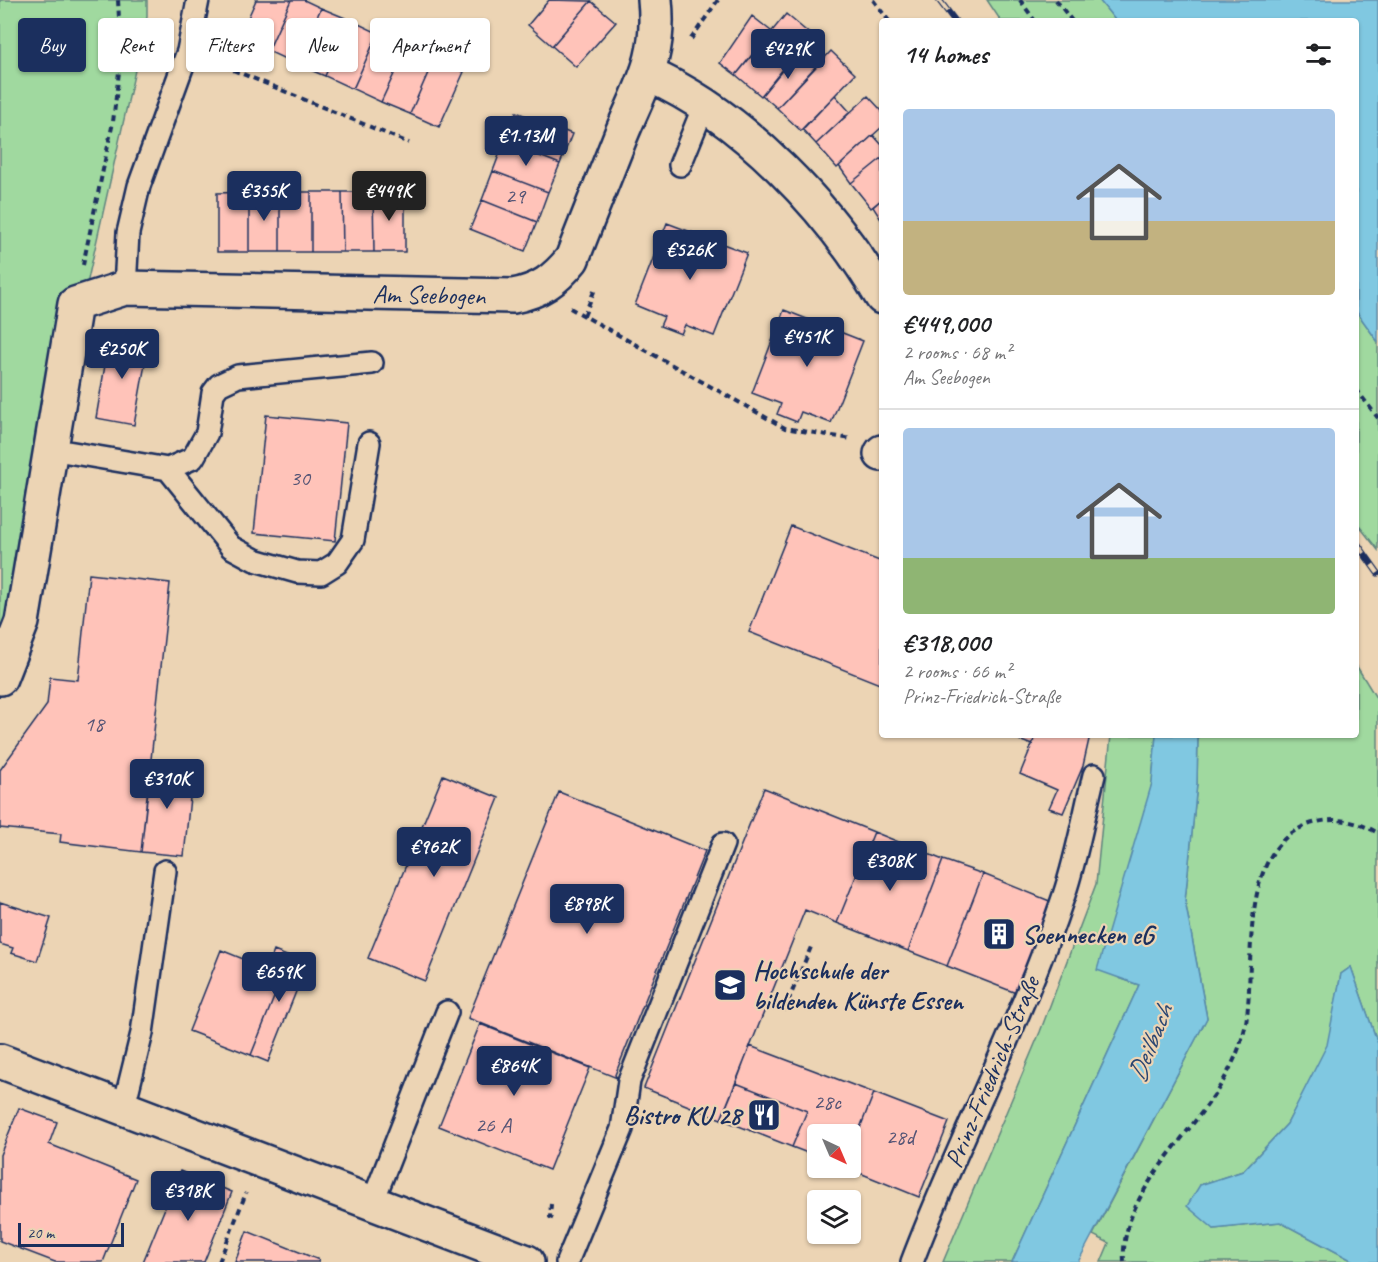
<!DOCTYPE html>
<html lang="en">
<head>
<meta charset="utf-8">
<style>
	:root { --surface:#fff; --page:#f6f6f6; --text:#202124; --muted:#757577; --line:#e0e0e0; --accent:#1b2f5e }
	body { margin:0; font-family:Caveat,sans-serif; background:var(--page); color:var(--text); height:100vh; display:flex; flex-direction:column; font-size:22px; white-space:nowrap }
	* { box-sizing:border-box; margin:0 }
	p { font-size:20px; color:var(--muted) }
	.icon { flex:none; width:33px; height:33px; fill:none; stroke:currentColor; stroke-width:2; stroke-linecap:round; stroke-linejoin:round }
	.map { position:relative; flex:1; overflow:hidden }
	.side { position:absolute; left:879px; top:18px; width:480px; height:720px; display:flex; flex-direction:column; background:var(--surface); border-radius:6px; box-shadow:0 2px 4px #0004 }
	.side>* { flex:none }
	.hud { position:absolute; left:18px; top:18px; width:570px; height:54px; display:flex; gap:12px }
	.needle { width:39px; rotate:136deg }
	.controls { position:absolute; left:807px; top:1124px; display:grid; gap:12px }
	.controls a { display:grid; place-items:center; width:54px; height:54px; border-radius:6px; background:var(--surface); box-shadow:0 2px 4px #0004; font-size:30px }
	.scale { position:absolute; left:18px; bottom:15px; width:106px; box-sizing:border-box; padding-left:6px; border:3px solid #1b2f5e; border-top:0; font-size:16px; line-height:21px; white-space:nowrap; color:#1b2f5e; -webkit-text-stroke:4px #ecd4b4; paint-order:stroke }
	.price { position:absolute; translate:-50% -51px; padding:0 14px; border-radius:6px; background:var(--accent); color:#fff; font-size:20px; line-height:39px; filter:drop-shadow(0 2px 3px #0008) }
	.price::after { content:''; position:absolute; left:50%; top:36px; width:18px; height:14px; margin-left:-9px; background:inherit; clip-path:polygon(0 0,100% 0,50% 100%) }
	.price.current { background:#222; color:#fff }
	ul { padding:0; list-style:none }
	li { display:grid; align-content:center; gap:12px; height:318px; padding:0 24px }
	li+li { border-top:2px solid var(--line) }
	li span { display:grid; place-items:center; height:186px; border-radius:6px; color:#555 }
	li>.icon { margin-inline-start:auto }
	span .icon { width:108px; height:108px; fill:#fffc; stroke-width:1 }
	li b { font-size:26px }
	h2 { display:flex; justify-content:space-between; align-items:center; height:72px; padding:0 24px; font-size:26px }
	.pill { padding:0 21px; border-radius:6px; background:var(--surface); box-shadow:0 2px 4px #0004; font-size:21px; line-height:54px }
	.pill.current { background:var(--accent); color:#fff }
	.map>svg:first-child { display:block }
	.green { fill:#a0d99f; stroke:#5e847e; stroke-width:1.5 }
	.water { fill:#80c8e1; stroke:#588bad; stroke-width:1.5 }
	.building { fill:#ffc3b9; stroke:#1b2f5e; stroke-width:1.5 }
	.lines { fill:none; stroke-linecap:round; stroke-linejoin:round }
	.service-casing { stroke:#1b2f5e; stroke-width:26 }
	.minor-casing { stroke:#1b2f5e; stroke-width:38 }
	.path { stroke:#1b2f5e; stroke-width:4; stroke-dasharray:6 4.5; stroke-linecap:butt }
	.service { stroke:#ecd4b4; stroke-width:21 }
	.minor { stroke:#ecd4b4; stroke-width:33 }
	.rail-casing { stroke:#1b2f5e; stroke-width:7 }
	.rail { stroke:#ecd4b4; stroke-width:4.5; stroke-dasharray:14; stroke-linecap:butt }
	.labels { text-anchor:middle; dominant-baseline:central; stroke-width:4.5; stroke-linejoin:round; paint-order:stroke }
	.number-label { font-size:22px; fill:#545475 }
	.street-label { font-size:26px; fill:#1b2f5e; stroke:#ecd4b4 }
	.poi-label { font-size:26px; font-weight:bold; fill:#1b2f5e; stroke:#ecd4b4; text-anchor:start }
	.water-label { font-size:27px; font-style:italic; fill:#2a4672; stroke:#ecd4b4 }
</style>
</head>
<body>
<div class="map">
<svg width="1378" height="1262" viewBox="0 0 1378 1262">
	<rect width="100%" height="100%" fill="#ecd4b4"/>
	<filter id="ink" filterUnits="userSpaceOnUse"><feTurbulence type="fractalNoise" baseFrequency=".0167" numOctaves="2"/><feDisplacementMap in="SourceGraphic" scale="12" xChannelSelector="R" yChannelSelector="G"/><feConvolveMatrix kernelMatrix="1 2 1 2 8 2 1 2 1" color-interpolation-filters="sRGB"/></filter>
	<g filter="url(#ink)">
		<path class="green" d="M0,0H147V17L0,671Z
			M987,0H1099L1116,21H1001Z
			M1356,311L1378,342V550L1356,522Z
			M1356,665L1378,701V1044L1351,967L1341,974L1328,1045L1287,1124L1243,1171L1200,1185L1214,1229L1280,1222L1355,1262H1101L1109,1243L1093,1235L1207,1018L1185,901L1197,784L1198,735H1356Z
			M1111,735H1156L1152,783L1119,978L1139,985L1012,1262H943L1040,1032L1096,884Z"/>
		<path class="water" d="M1099,0H1378V342L1356,311V21H1116Z
			M1156,735H1198L1197,784L1185,901L1207,1018L1078,1262H1012L1139,985L1097,970L1152,783Z
			M1351,967L1378,1044V1262H1355L1280,1222L1214,1229L1187,1206L1200,1185L1243,1171L1287,1124L1327,1045L1341,974Z"/>
		<path class="building" d="M256,0H291L268,51L239,38Z
			M291,0H304L321,8L296,64L268,51Z
			M549,0L591,1L552,46L528,25Z
			M591,1L616,22L576,67L552,46Z
			M321,8L350,20L325,76L296,64Z
			M786,14L811,35L761,96L736,75Z
			M752,16L771,31L736,75L720,63Z
			M350,20L378,33L353,89L325,76Z
			M378,33L407,46L381,102L353,89Z
			M407,46L434,59L410,114L381,102Z
			M798,51L815,67L777,108L762,95Z
			M831,51L855,74L801,131L777,108Z
			M434,59L464,72L439,127L410,114Z
			M835,95L850,112L816,144L802,129Z
			M868,96L882,111V127L837,168L816,144Z
			M516,112L572,134L560,164L504,142Z
			M873,135L882,145V158L851,183L839,166Z
			M504,142L560,164L548,192L493,171Z
			M882,158V199L871,208L851,183Z
			M493,171L548,192L537,222L482,200Z
			M249,192V252H217V193Z
			M249,192H280V252H249Z
			M280,192H311V252H280Z
			M311,192H342L343,252H311Z
			M342,192H373L374,252H343Z
			M373,192H405V252H374Z
			M882,199V221L873,207Z
			M482,200L537,222L525,251L470,229Z
			M667,223L747,253L714,336L685,325L681,334L660,326L664,317L635,305Z
			M784,310L863,341L831,423L801,412L797,422L777,414L781,404L752,393Z
			M110,336L149,342L134,425L96,418Z
			M266,415L347,423L335,541L254,533Z
			M791,526L882,562V685L749,632Z
			M89,574L170,583L141,852L60,842L61,834L0,828V770L47,705L50,677L78,680Z
			M1006,735H1036L1032,745Z
			M1036,735H1090L1083,766L1063,813L1049,808L1057,790L1020,774Z
			M151,764L193,768L184,856L141,852Z
			M443,775L499,798L425,981L368,958Z
			M764,788L874,832L837,923L805,910L721,1119L644,1088Z
			M559,792L705,851L615,1075L617,1078L468,1018Z
			M874,832L943,860L908,951L837,923Z
			M943,860L983,874L947,966L908,951Z
			M983,874L1052,902L1016,993L947,966Z
			M0,902L51,918L37,961L11,953L13,948L0,944Z
			M221,950L283,975L251,1055L189,1031Z
			M274,951L307,964L268,1062L251,1055L283,975L267,969Z
			M480,1024L590,1068L549,1170L439,1126Z
			M750,1046L874,1093L850,1153V1134H818V1157L792,1147L807,1111L736,1083Z
			M736,1083L807,1111L792,1147L721,1119Z
			M874,1093L949,1122L919,1197L845,1167H850V1153Z
			M19,1108L57,1122L49,1144L136,1179L103,1262H55L0,1241V1155Z
			M180,1171L232,1192L204,1262H143Z
			M247,1231L319,1260L318,1262H235Z"/>
		<g class="lines">
			<defs>
				<path id="service" d="M680,165L699,118L708,107
					M125,288L128,233L139,186L188,51L198,0
					M50,449L168,469L193,458L207,433L213,393L219,385L238,376L372,363
					M168,469L231,547L255,560L297,572L321,573L337,563L353,540L369,443
					M124,1106L142,1033L165,871
					M373,1201L447,1012
					M567,1262L622,1129L629,1081L723,844
					M912,1262C959,1138 1022,1021 1064,895C1077,856 1084,815 1094,775"/>
				<path id="minor" d="M649,75C742,115 831,210 882,297
					M881,454L882,452
					M0,678L22,622L75,304L125,288L513,296C540,291 555,280 572,259C588,217 605,176 621,135C642,84 661,58 655,0
					M0,1061L527,1262"/>
			</defs>
			<use href="#service" class="service-casing"/>
			<use href="#minor" class="minor-casing"/>
			<path class="path" d="M873,0L889,21
				M1020,0L1035,21
				M1056,0L1072,21
				M691,39L718,0
				M214,62L409,143
				M83,265L113,122L121,55L118,0
				M570,308L785,428L851,439
				M584,316L595,289
				M1356,389L1378,418
				M784,1011L811,947
				M551,1204L550,1217L554,1219
				M219,1262L246,1193
				M1124,1262C1119,1188 1202,1129 1231,1066C1238,1052 1243,1038 1246,1023C1256,963 1235,841 1317,822C1338,817 1359,822 1378,833"/>
			<use href="#service" class="service"/>
			<use href="#minor" class="minor"/>
			<defs>
				<path id="rail" d="M939,0L955,21
					M1356,542L1378,573"/>
			</defs>
			<use href="#rail" class="rail-casing"/>
			<use href="#rail" class="rail"/>
		</g>
	</g>
	<defs>
		<symbol id="building-square" viewBox="-11 -11 22 22"><rect x="-9" y="-9" width="18" height="18" rx="4" fill="#1b2f5e" stroke="#ecd4b4"/><path d="M-4-6H4V6H1V3H-1V6H-4ZM-2.5-4.3h1.7v1.8h-1.7ZM.8-4.3h1.7v1.8H.8ZM-2.5-1h1.7V.8h-1.7ZM.8-1h1.7V.8H.8Z" fill="#fff"/></symbol>
		<symbol id="university-square" viewBox="-11 -11 22 22"><rect x="-9" y="-9" width="18" height="18" rx="4" fill="#1b2f5e" stroke="#ecd4b4"/><path d="M0-5L7-2L0 1L-7-2ZM-4 1L0 2.5L4 1V4Q0 6-4 4Z" fill="#fff"/></symbol>
		<symbol id="restaurant-square" viewBox="-11 -11 22 22"><rect x="-9" y="-9" width="18" height="18" rx="4" fill="#1b2f5e" stroke="#ecd4b4"/><path d="M-5-6h1v4h1v-4h1v4h1v-4h1v5L-1.5 .5V6h-2V.5L-5-1ZM5-6V6H3V1.5H1.5Q1.5-4 5-6Z" fill="#fff"/></symbol>
	</defs>
	<g fill-rule="evenodd">
		<use href="#building-square" x="980" y="915" width="38" height="38"/>
		<use href="#university-square" x="711" y="966" width="38" height="38"/>
		<use href="#restaurant-square" x="745" y="1096" width="38" height="38"/>
	</g>
	<g class="labels">
		<g class="number-label">
			<text x="515" y="196">29</text>
			<text x="300" y="478">30</text>
			<text x="94" y="724">18</text>
			<text x="827" y="1102">28c</text>
			<text x="493" y="1125">26 A</text>
			<text x="900" y="1137">28d</text>
		</g>
		<g class="street-label">
			<text transform="translate(429 295) rotate(1)">Am Seebogen</text>
			<text transform="translate(992 1072) rotate(-67)">Prinz-Friedrich-Straße</text>
		</g>
		<g class="poi-label">
			<text x="1022" y="934">Soennecken eG</text>
			<text x="753" y="970">Hochschule der<tspan x="753" dy="30">bildenden Künste Essen</tspan></text>
			<text x="741" y="1115" text-anchor="end">Bistro KU 28</text>
		</g>
		<g class="water-label">
			<text transform="translate(1150 1043) rotate(-68)">Deilbach</text>
		</g>
	</g>
</svg>
<div class="controls">
<a><svg class="needle" viewBox="-14 -14 28 28"><path d="M0-13l5 13h-10z" fill="#e53935"/><path d="M0 13l5-13h-10z" fill="#757577"/></svg></a>
<a><svg class="icon" aria-label="layers" viewBox="0 0 24 24"><path d="M12 4l9 5-9 5-9-5zM3 14l9 5 9-5"/></svg></a>
</div>
<div class="scale">20 m</div>
<b class="price" style="left:788px;top:80px">€429K</b>
<b class="price" style="left:526px;top:167px">€1.13M</b>
<b class="price" style="left:264px;top:222px">€355K</b>
<b class="price current" style="left:389px;top:222px">€449K</b>
<b class="price" style="left:690px;top:281px">€526K</b>
<b class="price" style="left:807px;top:368px">€451K</b>
<b class="price" style="left:122px;top:380px">€250K</b>
<b class="price" style="left:167px;top:810px">€310K</b>
<b class="price" style="left:434px;top:878px">€962K</b>
<b class="price" style="left:890px;top:892px">€308K</b>
<b class="price" style="left:587px;top:935px">€898K</b>
<b class="price" style="left:279px;top:1003px">€659K</b>
<b class="price" style="left:514px;top:1097px">€864K</b>
<b class="price" style="left:188px;top:1222px">€318K</b>
<div class="hud">
<a class="pill current">Buy</a>
<a class="pill">Rent</a>
<a class="pill">Filters</a>
<a class="pill">New</a>
<a class="pill">Apartment</a>
</div>
<section class="side">
<h2>14 homes<svg class="icon" aria-label="filters" viewBox="0 0 24 24"><path d="M4 7h16M4 17h16"/><circle cx="9" cy="7" r="2"/><circle cx="15" cy="17" r="2"/></svg></h2>
<ul>
<li><span style="background:linear-gradient(#a9c7e8 60%,#c2b280 0)"><svg class="icon" aria-label="home" viewBox="0 0 24 24"><path d="M3 11l9-7 9 7M6 9v11h12V9"/></svg></span><div><b>€449,000</b><p>2 rooms · 68 m²</p><p>Am Seebogen</p></div></li>
<li><span style="background:linear-gradient(#a9c7e8 70%,#8fb573 0)"><svg class="icon" aria-label="home" viewBox="0 0 24 24"><path d="M3 11l9-7 9 7M6 9v11h12V9"/></svg></span><div><b>€318,000</b><p>2 rooms · 66 m²</p><p>Prinz-Friedrich-Straße</p></div></li>
</ul>
</section>
</div>
</body>
</html>
